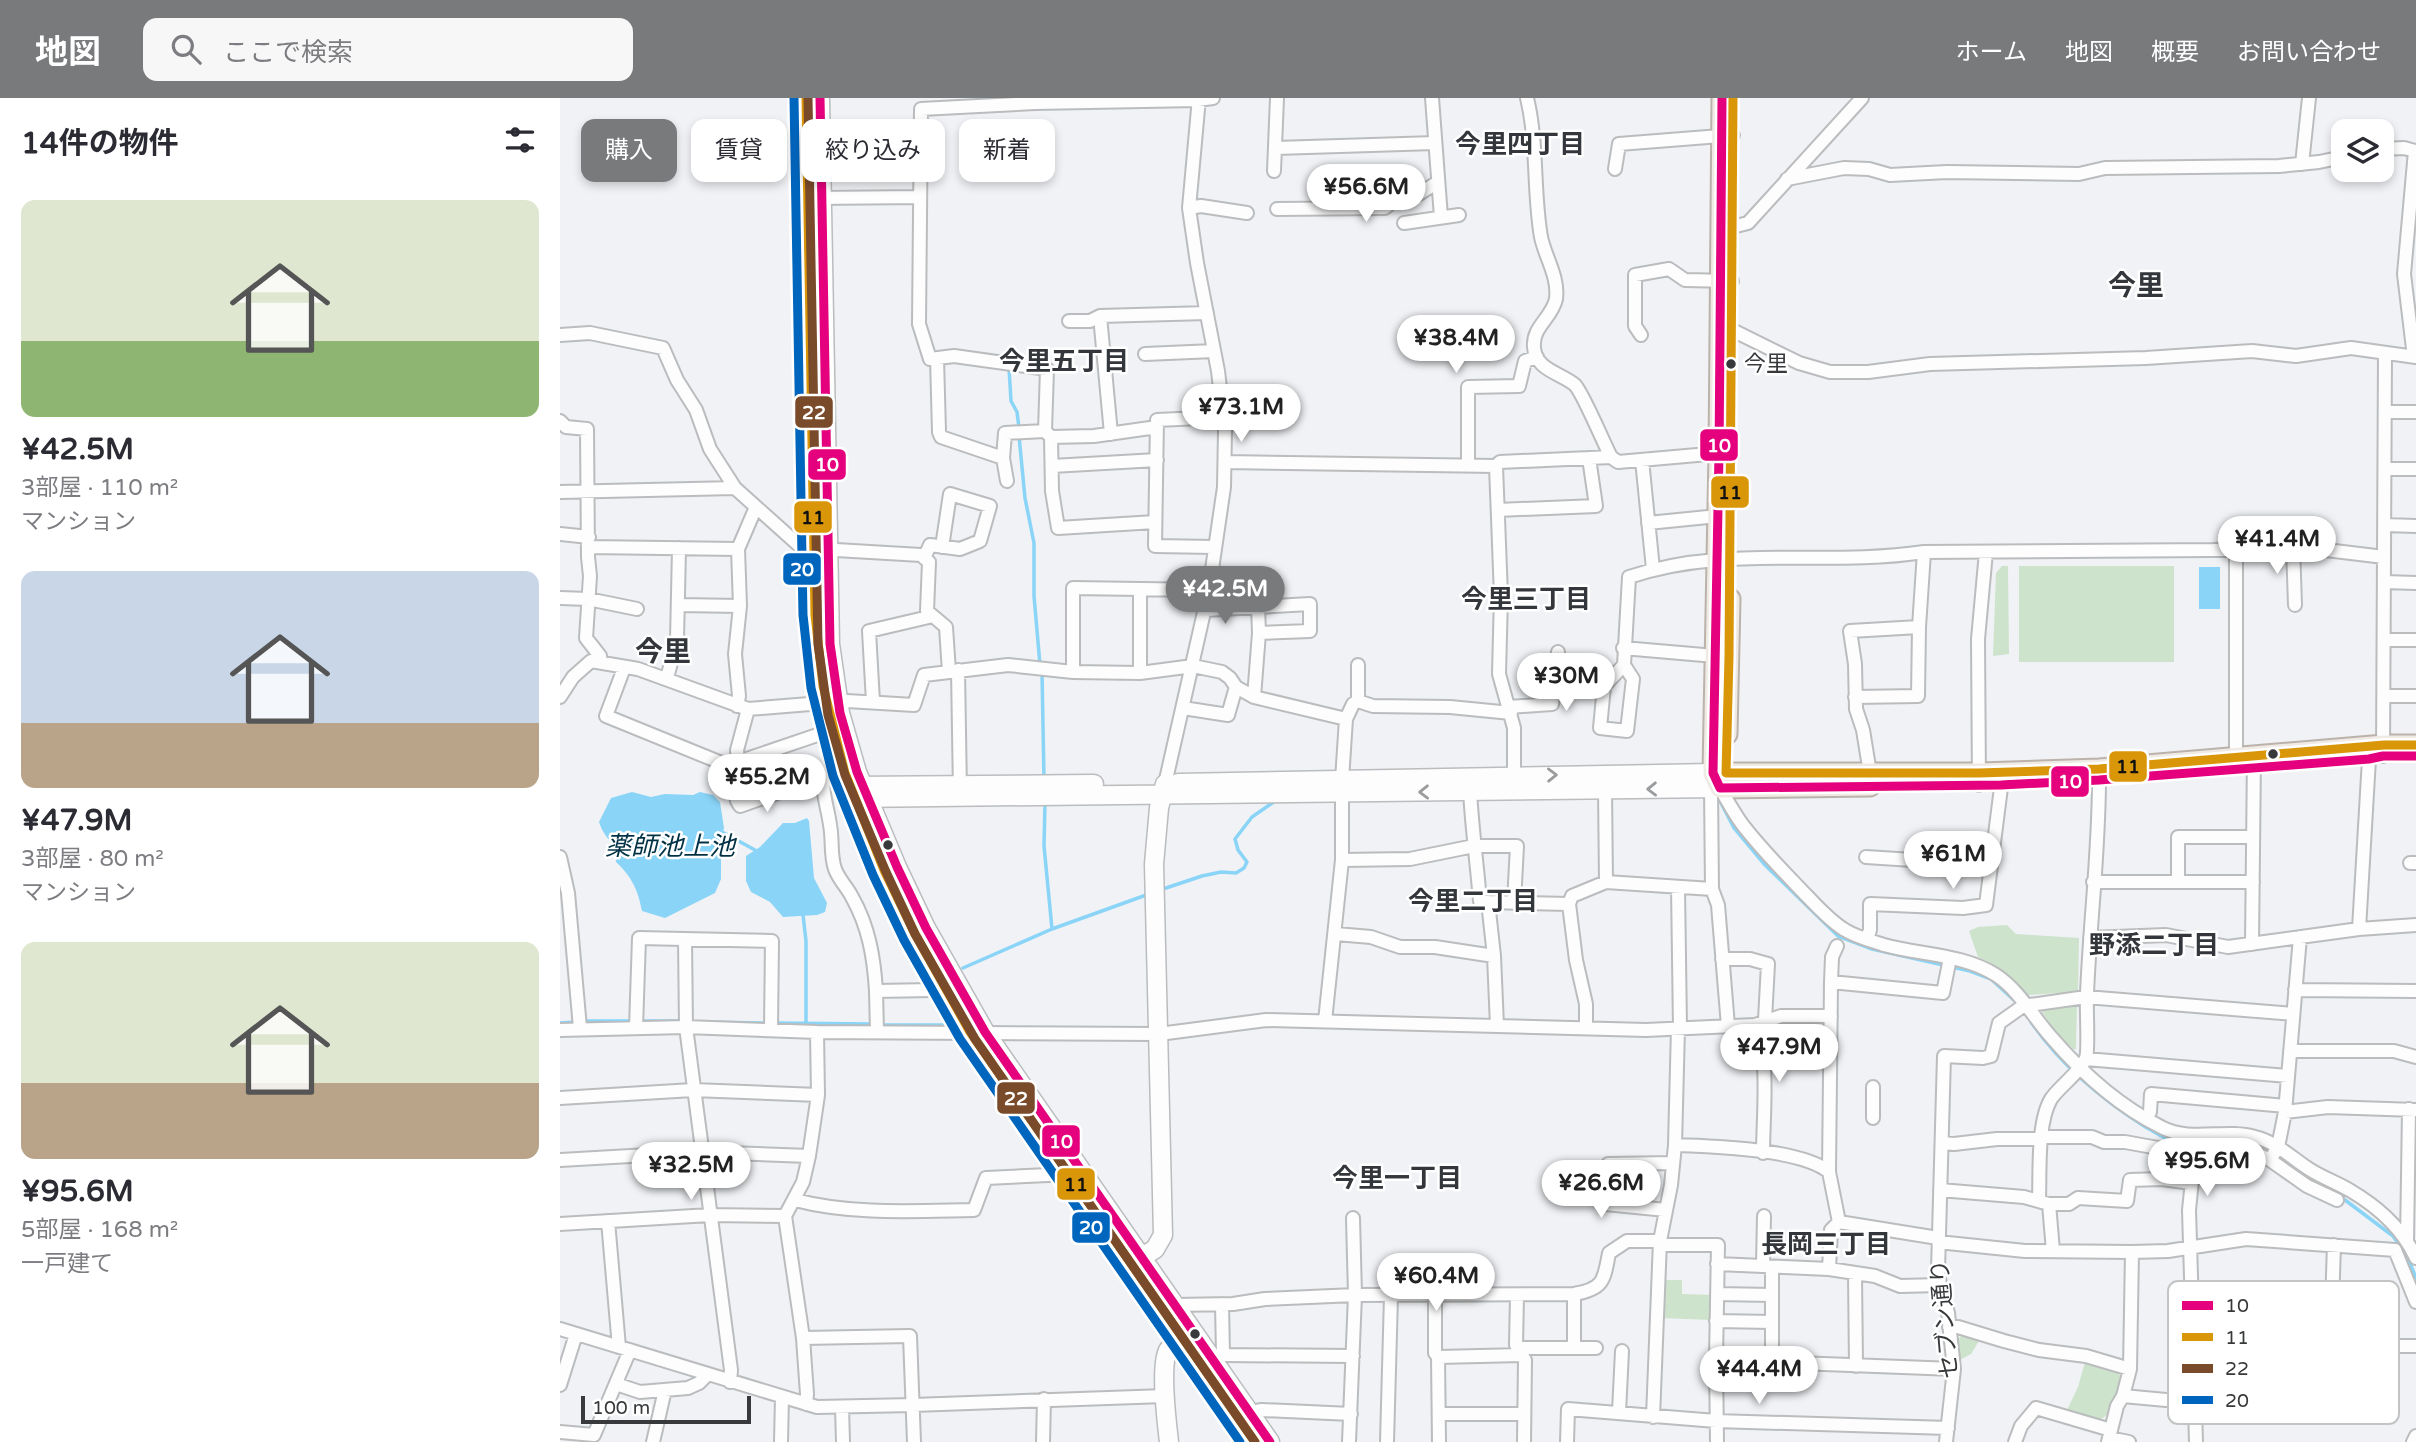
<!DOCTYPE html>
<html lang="ja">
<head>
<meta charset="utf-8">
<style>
	:root { --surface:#fff; --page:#f7f7f7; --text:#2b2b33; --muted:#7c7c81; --accent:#787a7c }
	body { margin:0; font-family:"Varela Round","Noto Sans JP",sans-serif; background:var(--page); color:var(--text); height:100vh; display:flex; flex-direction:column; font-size:26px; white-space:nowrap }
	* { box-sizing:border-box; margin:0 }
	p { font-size:23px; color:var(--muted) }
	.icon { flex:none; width:38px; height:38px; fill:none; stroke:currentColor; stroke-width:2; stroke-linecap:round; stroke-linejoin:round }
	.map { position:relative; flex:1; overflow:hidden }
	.side { display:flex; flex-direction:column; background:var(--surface); width:560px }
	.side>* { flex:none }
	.hud { position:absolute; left:21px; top:21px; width:665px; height:63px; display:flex; gap:14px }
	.controls { position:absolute; left:1771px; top:21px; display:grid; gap:14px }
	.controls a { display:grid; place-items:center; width:63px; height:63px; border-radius:14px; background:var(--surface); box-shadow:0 4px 10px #0003; font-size:35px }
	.scale { position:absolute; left:21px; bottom:18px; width:170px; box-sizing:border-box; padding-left:7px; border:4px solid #37393b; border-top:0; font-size:19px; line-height:24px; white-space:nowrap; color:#37393b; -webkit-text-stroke:5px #fff; paint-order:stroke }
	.price { position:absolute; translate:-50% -60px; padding:0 16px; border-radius:24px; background:#fff; color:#222; font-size:23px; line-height:46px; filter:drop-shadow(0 2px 4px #0008) }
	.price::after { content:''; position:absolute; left:50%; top:42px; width:21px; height:16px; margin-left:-10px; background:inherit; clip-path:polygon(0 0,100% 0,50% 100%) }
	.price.active { background:var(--accent); color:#fff }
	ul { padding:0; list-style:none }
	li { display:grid; align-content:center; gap:14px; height:371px; padding:0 21px }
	li span { display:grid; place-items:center; height:217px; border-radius:14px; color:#555 }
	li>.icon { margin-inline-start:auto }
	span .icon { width:126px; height:126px; fill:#fffc; stroke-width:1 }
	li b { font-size:30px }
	h2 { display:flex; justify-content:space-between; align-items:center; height:84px; padding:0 21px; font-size:30px }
	.tag { padding:0 24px; border-radius:14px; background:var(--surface); box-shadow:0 4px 10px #0003; font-size:24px; line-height:63px }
	.tag.active { background:var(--accent); color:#fff }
	header { display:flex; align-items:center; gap:42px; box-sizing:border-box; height:98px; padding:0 35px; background:var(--accent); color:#fff }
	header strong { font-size:33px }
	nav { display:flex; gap:38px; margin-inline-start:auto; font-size:24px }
	.search { width:490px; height:63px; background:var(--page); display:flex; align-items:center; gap:18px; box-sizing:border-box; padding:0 24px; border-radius:14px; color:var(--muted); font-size:26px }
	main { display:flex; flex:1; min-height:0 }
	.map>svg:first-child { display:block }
	.green { fill:#cde3cc }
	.water { fill:#8ad4f7 }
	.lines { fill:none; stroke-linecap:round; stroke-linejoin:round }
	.stream { stroke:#8ad4f7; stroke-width:3.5 }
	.street-casing { stroke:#babcbd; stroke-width:16 }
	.secondary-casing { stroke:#babcbd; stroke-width:21 }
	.primary-casing { stroke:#bbb2aa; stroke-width:23 }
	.street { stroke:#fdfdfe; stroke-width:12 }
	.secondary { stroke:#fdfdfe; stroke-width:18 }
	.primary { stroke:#f0eae5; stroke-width:19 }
	.bus-1-casing { stroke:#fff; stroke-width:14 }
	.bus-2-casing { stroke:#fff; stroke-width:14 }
	.bus-3-casing { stroke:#fff; stroke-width:14 }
	.bus-4-casing { stroke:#fff; stroke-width:14 }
	.bus-1 { stroke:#e5007d; stroke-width:9 }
	.bus-2 { stroke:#da9609; stroke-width:9 }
	.bus-3 { stroke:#7a4b2a; stroke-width:9 }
	.bus-4 { stroke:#0065bd; stroke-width:9 }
	.oneway { stroke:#9a9b9c }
	.bus-dot { fill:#37393b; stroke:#fff; stroke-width:2.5 }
	.labels { text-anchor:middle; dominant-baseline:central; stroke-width:5; stroke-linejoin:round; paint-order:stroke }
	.bus-label { font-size:22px; fill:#37393b; stroke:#fff; text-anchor:start }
	.street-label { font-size:24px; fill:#37393b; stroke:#fff }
	.neighbourhood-label { font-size:26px; font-weight:bold; fill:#33363a; stroke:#fff }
	.water-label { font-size:26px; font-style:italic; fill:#003145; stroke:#fff }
	.quarter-label { font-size:28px; font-weight:bold; fill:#33363a; stroke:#fff }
	.key { fill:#fff; stroke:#c3c4c4; stroke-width:2 }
	.key-label { font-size:19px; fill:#37393b }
	.line-badge { stroke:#fff; stroke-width:2.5 }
	.badge-label { font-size:19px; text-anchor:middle; font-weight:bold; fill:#fff }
	.pale-badge-label { font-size:19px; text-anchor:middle; font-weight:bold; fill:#111 }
</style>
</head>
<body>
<header>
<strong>地図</strong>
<div class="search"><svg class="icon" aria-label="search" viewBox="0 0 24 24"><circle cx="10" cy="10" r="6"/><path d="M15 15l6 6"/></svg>ここで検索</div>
<nav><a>ホーム</a><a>地図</a><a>概要</a><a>お問い合わせ</a></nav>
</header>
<main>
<section class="side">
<h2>14件の物件<svg class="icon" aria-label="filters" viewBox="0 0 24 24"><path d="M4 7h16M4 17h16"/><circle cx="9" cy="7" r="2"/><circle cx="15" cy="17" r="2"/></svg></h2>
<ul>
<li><span style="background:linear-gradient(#dfe7d0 65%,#8fb573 0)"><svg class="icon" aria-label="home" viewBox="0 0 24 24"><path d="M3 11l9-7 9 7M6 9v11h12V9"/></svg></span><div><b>¥42.5M</b><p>3部屋 · 110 m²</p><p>マンション</p></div></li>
<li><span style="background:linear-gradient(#c9d6e8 70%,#b9a48a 0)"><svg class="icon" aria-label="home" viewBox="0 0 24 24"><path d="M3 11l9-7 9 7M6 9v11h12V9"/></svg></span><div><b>¥47.9M</b><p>3部屋 · 80 m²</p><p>マンション</p></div></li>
<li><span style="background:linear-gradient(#dfe7d0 65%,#b9a48a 0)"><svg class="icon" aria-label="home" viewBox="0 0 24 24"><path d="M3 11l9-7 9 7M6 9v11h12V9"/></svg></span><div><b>¥95.6M</b><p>5部屋 · 168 m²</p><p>一戸建て</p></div></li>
</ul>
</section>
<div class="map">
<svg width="1856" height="1344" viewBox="0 0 1856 1344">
	<rect width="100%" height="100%" fill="#f0f2f5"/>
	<path class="green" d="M1442,468H1448L1449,556L1433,558L1436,475Z
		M1459,468H1614V564H1459Z
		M1447,827L1456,836L1519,840L1518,894L1468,897C1452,880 1439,868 1418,859L1409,833L1418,829Z
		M1517,906L1516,951H1513L1498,937L1481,912L1484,909Z
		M1102,1182H1122V1196L1153,1197L1152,1222L1100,1220Z
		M1403,1237L1419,1243L1411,1256L1400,1262L1398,1241Z
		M1525,1264L1556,1273L1562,1280L1547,1317L1541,1321L1507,1312L1518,1289Z"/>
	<path class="water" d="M1639,469H1660V511H1639Z
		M72,694L91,699L105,696L133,697L140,694L153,697L160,704L164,730L161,740V781L155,795L105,820L82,813C78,792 72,779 56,764C55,741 45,743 39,724L51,700Z
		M247,720L249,723L254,780L267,805L265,814L257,817L223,819L210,804L191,794L186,783V758L200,749L223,725H235Z"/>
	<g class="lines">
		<path class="stream" d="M449,270L451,303L457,314L459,330
			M459,338L465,400L474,445V498L480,567
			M482,574L484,682
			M1159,701L1174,730L1204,766L1278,838L1312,851L1410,873L1431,881L1456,904
			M485,704L484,748L492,831
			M162,734L195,752
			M600,792L642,778L661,774L676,775L684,770L687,764L678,752L675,741L692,719L718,701
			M243,817L246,843V926
			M403,870L492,831L589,796
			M23,923H120
			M145,924L208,925
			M1471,924C1501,967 1540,1000 1584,1028C1596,1035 1609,1044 1623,1046C1645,1050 1669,1039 1692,1046C1718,1054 1741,1076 1765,1090
			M0,925L15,924
			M215,925L313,926
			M320,927H385
			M1781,1099L1833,1138L1847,1158L1856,1180"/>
		<defs>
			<path id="street" d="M872,0L881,119
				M967,0C978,46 973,93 981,139C985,159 999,179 996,201C992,220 972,229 974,249C975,272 1001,275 1015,287C1023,295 1044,346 1051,359
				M716,50L875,45
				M1822,51L1844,50L1855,53L1844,176L1854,259
				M1742,66L1749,0
				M1055,71L1059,46L1173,37
				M714,73L717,0
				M1227,81L1284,70L1309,71L1330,77L1387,74L1519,76L1545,70L1719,68L1759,64L1783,59
				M256,100L360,99
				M629,110L641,108L687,115
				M717,111L825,110L838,99L859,96L878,84
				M844,125L899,117
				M1172,129L1188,125L1302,0
				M509,223H530L540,218
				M1170,231L1239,265L1270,274H1308L1370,266L1586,260L1692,253L1736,258L1791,250L1856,259
				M0,237L30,235L103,250L117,282L136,312L150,351L175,390L242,450L361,457L369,464L367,513L386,529L389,574
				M1081,237L1075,228V177L1109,171L1125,182L1172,183
				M585,256L654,253
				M377,260L379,334L381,339L443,360L447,383
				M1825,314H1856
				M0,323L6,329L27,331L28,459L30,478L26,540L40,558L41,564
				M485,333L491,339L534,338L597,329
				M551,336L540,218L647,215
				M491,339L492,393L498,430L595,424
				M443,360L445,335L485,333L487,271L394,258L370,261L359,226L361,11L475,5L638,2L653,0
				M1082,362L1093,471
				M665,364L936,368L940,364L1051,359L1058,364L1171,354
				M492,368L597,362
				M908,368V289L959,288L965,263L977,259
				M936,368L941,498L939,576L954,630V678
				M1825,371H1856
				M0,394L175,390
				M938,412L1036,408L1029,360
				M1088,425L1158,418
				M1824,427L1856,428
				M0,436L29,439
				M1733,448L1735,507
				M28,449L178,451
				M655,449L595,448L597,322L663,319
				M1676,449V670
				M364,460L370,447L400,451L420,443L430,408L390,396L382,449
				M1824,484L1856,485
				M580,491V575
				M0,500L28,501L77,511
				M119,507L180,508
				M645,512L750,506V533L699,535
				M1824,542H1856
				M1063,550L1155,558
				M1064,567L1044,588L1040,630L1067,633L1073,581L1064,567L1069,479C1165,446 1265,469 1364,454L1653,452L1733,448L1824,459
				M64,570L46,618L164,666H172L272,632
				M398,572L400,694
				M513,574V490L649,492
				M107,580L117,542L119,450
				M1824,598H1856
				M0,599L13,579L31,563L78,571L188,611
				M694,599L699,535L698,509
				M1295,599L1358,598L1359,529L1364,454
				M798,603L813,608L890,609L951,615
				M313,604L309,533L373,518
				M177,608L179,598L175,556L180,508L178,451L196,409
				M949,609L992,606L998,554
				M623,610L668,617L676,589
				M1823,658L1825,256
				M178,664L177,652L188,611L287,603L354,607L364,577L448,567L513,574L580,575L633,568L662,574L670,580L676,589L694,599L786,621
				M172,666L177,703L180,708L263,679L297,674
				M263,679C262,696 268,711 270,727C273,742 270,757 275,771C279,782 287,789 292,799C309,829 314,860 316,893
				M1311,681L1303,632L1296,611L1295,566L1290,533L1359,529
				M605,686L649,492L664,389L665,333L658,273L637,165L629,110L639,0
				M1419,687L1418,541L1426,454
				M1151,690L1152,791L1158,807L1168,928
				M1160,690C1167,702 1174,715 1182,726C1201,751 1224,774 1246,797C1258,809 1270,823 1285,832C1296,839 1312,843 1324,847C1361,857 1403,856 1436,877C1460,893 1473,919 1492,940C1523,976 1559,1008 1601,1029C1631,1045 1665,1030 1695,1039C1716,1044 1732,1060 1749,1071C1763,1080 1778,1085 1791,1093C1818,1109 1843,1132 1856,1160
				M1045,691L1046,784
				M910,693C912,730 917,766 920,803L928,804L934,858L937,928
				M0,759L8,795L20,930
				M1306,759L1431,767
				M782,762L850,761L914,748H957L954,804
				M1850,765H1856
				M1533,784H1693
				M1618,784V739H1693
				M1118,789L1120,930
				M928,804L1009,806
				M1799,831L1809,661
				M776,836L811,839L840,849H875L934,858
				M1530,840L1606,837L1668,849L1799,831L1856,827
				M125,841L126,929L171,1272L170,1284
				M1307,841L1310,832V806L1403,810L1426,807L1443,674
				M1692,846L1694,657
				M1277,848L1272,859L1271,884L1269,1074L1279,1124L1378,1140
				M1162,861H1190L1208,866L1205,922
				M1271,884L1383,895L1390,860
				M1735,892L1856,893
				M765,923L782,762V682L786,621L793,606L798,603V567
				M1195,927C1210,957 1203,1019 1203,1055
				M76,930L79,840L212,843L211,932
				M1026,930V906L1016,862L1009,806L1012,798L1046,784L1152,791
				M0,932L126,929L257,934L599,936L706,922L1086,932L1195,927L1221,918H1271
				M317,934L316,893L373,892L384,888
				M1730,953H1834L1856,959
				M1526,961L1728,978
				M0,1000L133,992L258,997
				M1725,1014L1768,1009L1856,1012
				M1313,1020V989
				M1586,1020L1590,1014L1591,996L1726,1008
				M1482,1039H1532L1544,1044H1565L1620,1054L1687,1051L1710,1062L1718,1049L1725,1014L1740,839
				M1382,1045L1394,1046L1437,1041H1481
				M1115,1047C1151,1048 1242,1051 1269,1074
				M0,1062L141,1054L249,1058
				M1710,1062L1747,1088L1777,1102
				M1380,1092L1464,1099L1489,1106H1509L1518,1100L1567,1103L1570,1082L1602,1081L1631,1085
				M235,1102C292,1117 354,1113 414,1112L426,1080L509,1076
				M1479,1102C1480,1075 1477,1024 1491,1001C1498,990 1521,973 1526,960C1529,952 1526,909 1527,896C1530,821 1540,746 1539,671
				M1489,1106L1493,1153
				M1106,1112L1045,1106L1048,1066L1113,1065
				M48,1123L59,1249
				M0,1126L150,1117L225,1118
				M1378,1144L1465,1153L1572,1154L1608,1153L1686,1141L1835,1152L1856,1204
				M1847,1144L1849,1011
				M1099,1147H1158L1156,1262L1157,1344
				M1157,1166L1269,1171L1315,1178L1340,1188L1380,1187
				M1203,1168L1204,1118
				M1269,1171L1271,1132L1279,1124
				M1295,1176L1296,1268
				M1157,1196L1212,1197
				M875,1198V1255L878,1259L879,1344
				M957,1198L956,1247L965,1262L964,1344
				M662,1206L663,1257L793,1258
				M615,1207L673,1206L705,1201L795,1197L1014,1196C1044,1191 1044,1182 1049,1155L1067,1143H1100
				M1156,1223L1212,1224
				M1389,1229H1398L1444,1243L1479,1252L1526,1258L1570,1271L1572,1154
				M1632,1230L1694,1229L1722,1245L1856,1248
				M0,1231L257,1309L353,1307L605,1298
				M243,1240L350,1238L354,1344
				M958,1250H1014V1196
				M1014,1250H1036
				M878,1259L962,1257
				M1156,1262L1394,1271
				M1212,1265V1169
				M1570,1271L1563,1298L1606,1302L1635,1299
				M56,1286L80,1294L128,1290L139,1285L147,1277
				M0,1287L16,1236
				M1634,1287L1700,1289L1736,1298H1811L1810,1209L1772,1207L1774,1147
				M246,1306L247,1296L243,1240L225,1118L243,1084L249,1058L258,997L257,934
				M282,1309L283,1344
				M690,1314L702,1312L791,1316
				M1059,1314L1062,1253
				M879,1316H964
				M1093,1319L1100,1143L1111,1087L1115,1047L1118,930
				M0,1334L34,1337L70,1252
				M1549,1340L1557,1308L1563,1298
				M93,1344L105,1292
				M221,1344L222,1299
				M483,1344L484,1301
				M789,1344L795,1197L793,1120
				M827,1344L831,1198
				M1007,1344L1008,1311L1156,1323L1388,1330
				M1386,1344L1394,1271L1388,1215L1380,1187L1378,1172L1384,958L1423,960L1431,958L1439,925L1463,908L1526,899L1733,916
				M1455,1344L1461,1328L1476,1310L1551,1332
				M1548,1344L1549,1340L1569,1344
				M1636,1344L1629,1112L1636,1044
				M1853,1344L1856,1338"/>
			<path id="secondary" d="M246,0L255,517L263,588L271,625
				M260,0L270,546L280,615L297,674L337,769L366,830L425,934L710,1344
				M618,685L1153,675
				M292,688L534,686
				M295,700L1160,690
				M296,705C331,792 372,879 426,957
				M470,1020L641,1267
				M574,1164L595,1151L603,1137L594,766L599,710L605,686
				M668,1304L695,1344
				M609,1344C607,1327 599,1261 609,1251C616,1245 626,1241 633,1236"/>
			<path id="primary" d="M1167,636L1170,501
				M1153,675H1419L1539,671L1824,647H1856
				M1158,686L1153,675L1159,356L1162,0
				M1160,690L1310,688"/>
		</defs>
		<use href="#street" class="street-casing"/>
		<use href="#secondary" class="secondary-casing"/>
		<use href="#primary" class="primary-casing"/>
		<use href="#street" class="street"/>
		<use href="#secondary" class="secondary"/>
		<use href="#primary" class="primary"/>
		<defs>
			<path id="bus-1" d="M260,0L270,546L280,615L297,674L337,769L366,830L425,934L710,1344
				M1162,0L1159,356L1153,675L1160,690L1441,687L1539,682L1809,661L1823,658H1856"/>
			<path id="bus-2" d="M246,0L255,517L263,588L285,675L324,772L355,836L410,934L695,1344
				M1173,0L1169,559L1166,675H1419L1539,671L1824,647H1856"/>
			<path id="bus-3" d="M248,0L258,546L268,617L285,677L326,774L355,836L415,941L695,1344"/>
			<path id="bus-4" d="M234,0L243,517L251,590L273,678L313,777L344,842L400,941L680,1344"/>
		</defs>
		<use href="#bus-1" class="bus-1-casing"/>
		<use href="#bus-2" class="bus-2-casing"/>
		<use href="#bus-3" class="bus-3-casing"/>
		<use href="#bus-4" class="bus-4-casing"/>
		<use href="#bus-1" class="bus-1"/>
		<use href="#bus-2" class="bus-2"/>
		<use href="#bus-3" class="bus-3"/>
		<use href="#bus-4" class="bus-4"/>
	</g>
	<defs><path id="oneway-chevron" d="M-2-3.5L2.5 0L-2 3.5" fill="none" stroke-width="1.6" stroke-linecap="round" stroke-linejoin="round" transform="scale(1.75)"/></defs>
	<g class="oneway">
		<use href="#oneway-chevron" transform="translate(992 677) rotate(-1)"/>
		<use href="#oneway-chevron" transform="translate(1092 691) rotate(179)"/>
		<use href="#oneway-chevron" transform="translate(864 694) rotate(179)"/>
	</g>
	<g class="bus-dot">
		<circle cx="1171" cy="266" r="6"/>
		<circle cx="1713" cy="656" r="6"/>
		<circle cx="328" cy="747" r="6"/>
		<circle cx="635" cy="1236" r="6"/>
	</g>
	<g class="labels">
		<g class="bus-label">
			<text x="1184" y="266">今里</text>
		</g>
		<g class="street-label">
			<text transform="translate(1385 1221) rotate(-95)">セブン通り</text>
		</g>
		<g class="neighbourhood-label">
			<text x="960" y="46">今里四丁目</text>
			<text x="504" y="263">今里五丁目</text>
			<text x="966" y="501">今里三丁目</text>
			<text x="913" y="803">今里二丁目</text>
			<text x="1594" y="847">野添二丁目</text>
			<text x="837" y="1080">今里一丁目</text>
			<text x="1266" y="1146">長岡三丁目</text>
		</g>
		<g class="water-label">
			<text x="110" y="748">薬師池上池</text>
		</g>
		<g class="quarter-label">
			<text x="1576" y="188">今里</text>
			<text x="103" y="554">今里</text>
		</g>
	</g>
	<rect x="1608" y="1183" width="231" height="143" rx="10" class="key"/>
	<rect x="1622" y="1203" width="31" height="9" fill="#e5007d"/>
	<rect x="1622" y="1235" width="31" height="8" fill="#da9609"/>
	<rect x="1622" y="1266" width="31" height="9" fill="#7a4b2a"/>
	<rect x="1622" y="1298" width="31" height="8" fill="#0065bd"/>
	<g class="key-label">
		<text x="1665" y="1214">10</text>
		<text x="1665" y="1246">11</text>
		<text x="1665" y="1277">22</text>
		<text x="1665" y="1309">20</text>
	</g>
	<g class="line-badge">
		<rect x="234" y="297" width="40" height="34" rx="7" fill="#7a4b2a"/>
		<rect x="1139" y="330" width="40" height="34" rx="7" fill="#e5007d"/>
		<rect x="247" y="350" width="40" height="33" rx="7" fill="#e5007d"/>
		<rect x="1150" y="377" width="40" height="34" rx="7" fill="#da9609"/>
		<rect x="233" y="402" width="40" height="34" rx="7" fill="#da9609"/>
		<rect x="222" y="454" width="40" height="34" rx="7" fill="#0065bd"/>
		<rect x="1548" y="652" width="40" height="33" rx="7" fill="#da9609"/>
		<rect x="1490" y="667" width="40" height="33" rx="7" fill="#e5007d"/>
		<rect x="436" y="983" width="40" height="34" rx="7" fill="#7a4b2a"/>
		<rect x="481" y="1026" width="40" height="34" rx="7" fill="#e5007d"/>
		<rect x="496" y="1069" width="40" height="34" rx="7" fill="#da9609"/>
		<rect x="511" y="1113" width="40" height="33" rx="7" fill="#0065bd"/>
	</g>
	<g class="badge-label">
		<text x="254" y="321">22</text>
		<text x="1159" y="354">10</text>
		<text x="267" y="373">10</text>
		<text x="242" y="478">20</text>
		<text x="1510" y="690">10</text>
		<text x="456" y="1007">22</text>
		<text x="501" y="1050">10</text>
		<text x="531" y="1136">20</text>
	</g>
	<g class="pale-badge-label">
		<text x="1170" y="401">11</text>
		<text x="253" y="426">11</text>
		<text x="1568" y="675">11</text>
		<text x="516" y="1093">11</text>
	</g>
</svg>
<div class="controls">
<a><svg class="icon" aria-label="layers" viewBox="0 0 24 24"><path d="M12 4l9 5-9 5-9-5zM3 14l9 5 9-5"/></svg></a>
</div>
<div class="scale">100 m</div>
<b class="price" style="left:806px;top:126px">¥56.6M</b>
<b class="price" style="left:896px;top:277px">¥38.4M</b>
<b class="price" style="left:681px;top:346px">¥73.1M</b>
<b class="price" style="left:1717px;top:478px">¥41.4M</b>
<b class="price active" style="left:665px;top:528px">¥42.5M</b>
<b class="price" style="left:1006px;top:615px">¥30M</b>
<b class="price" style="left:207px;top:716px">¥55.2M</b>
<b class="price" style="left:1393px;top:793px">¥61M</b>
<b class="price" style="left:1219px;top:986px">¥47.9M</b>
<b class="price" style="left:1647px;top:1100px">¥95.6M</b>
<b class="price" style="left:131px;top:1104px">¥32.5M</b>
<b class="price" style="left:1041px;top:1122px">¥26.6M</b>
<b class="price" style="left:876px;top:1215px">¥60.4M</b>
<b class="price" style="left:1199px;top:1308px">¥44.4M</b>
<div class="hud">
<a class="tag active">購入</a>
<a class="tag">賃貸</a>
<a class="tag">絞り込み</a>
<a class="tag">新着</a>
</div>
</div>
</main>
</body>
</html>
